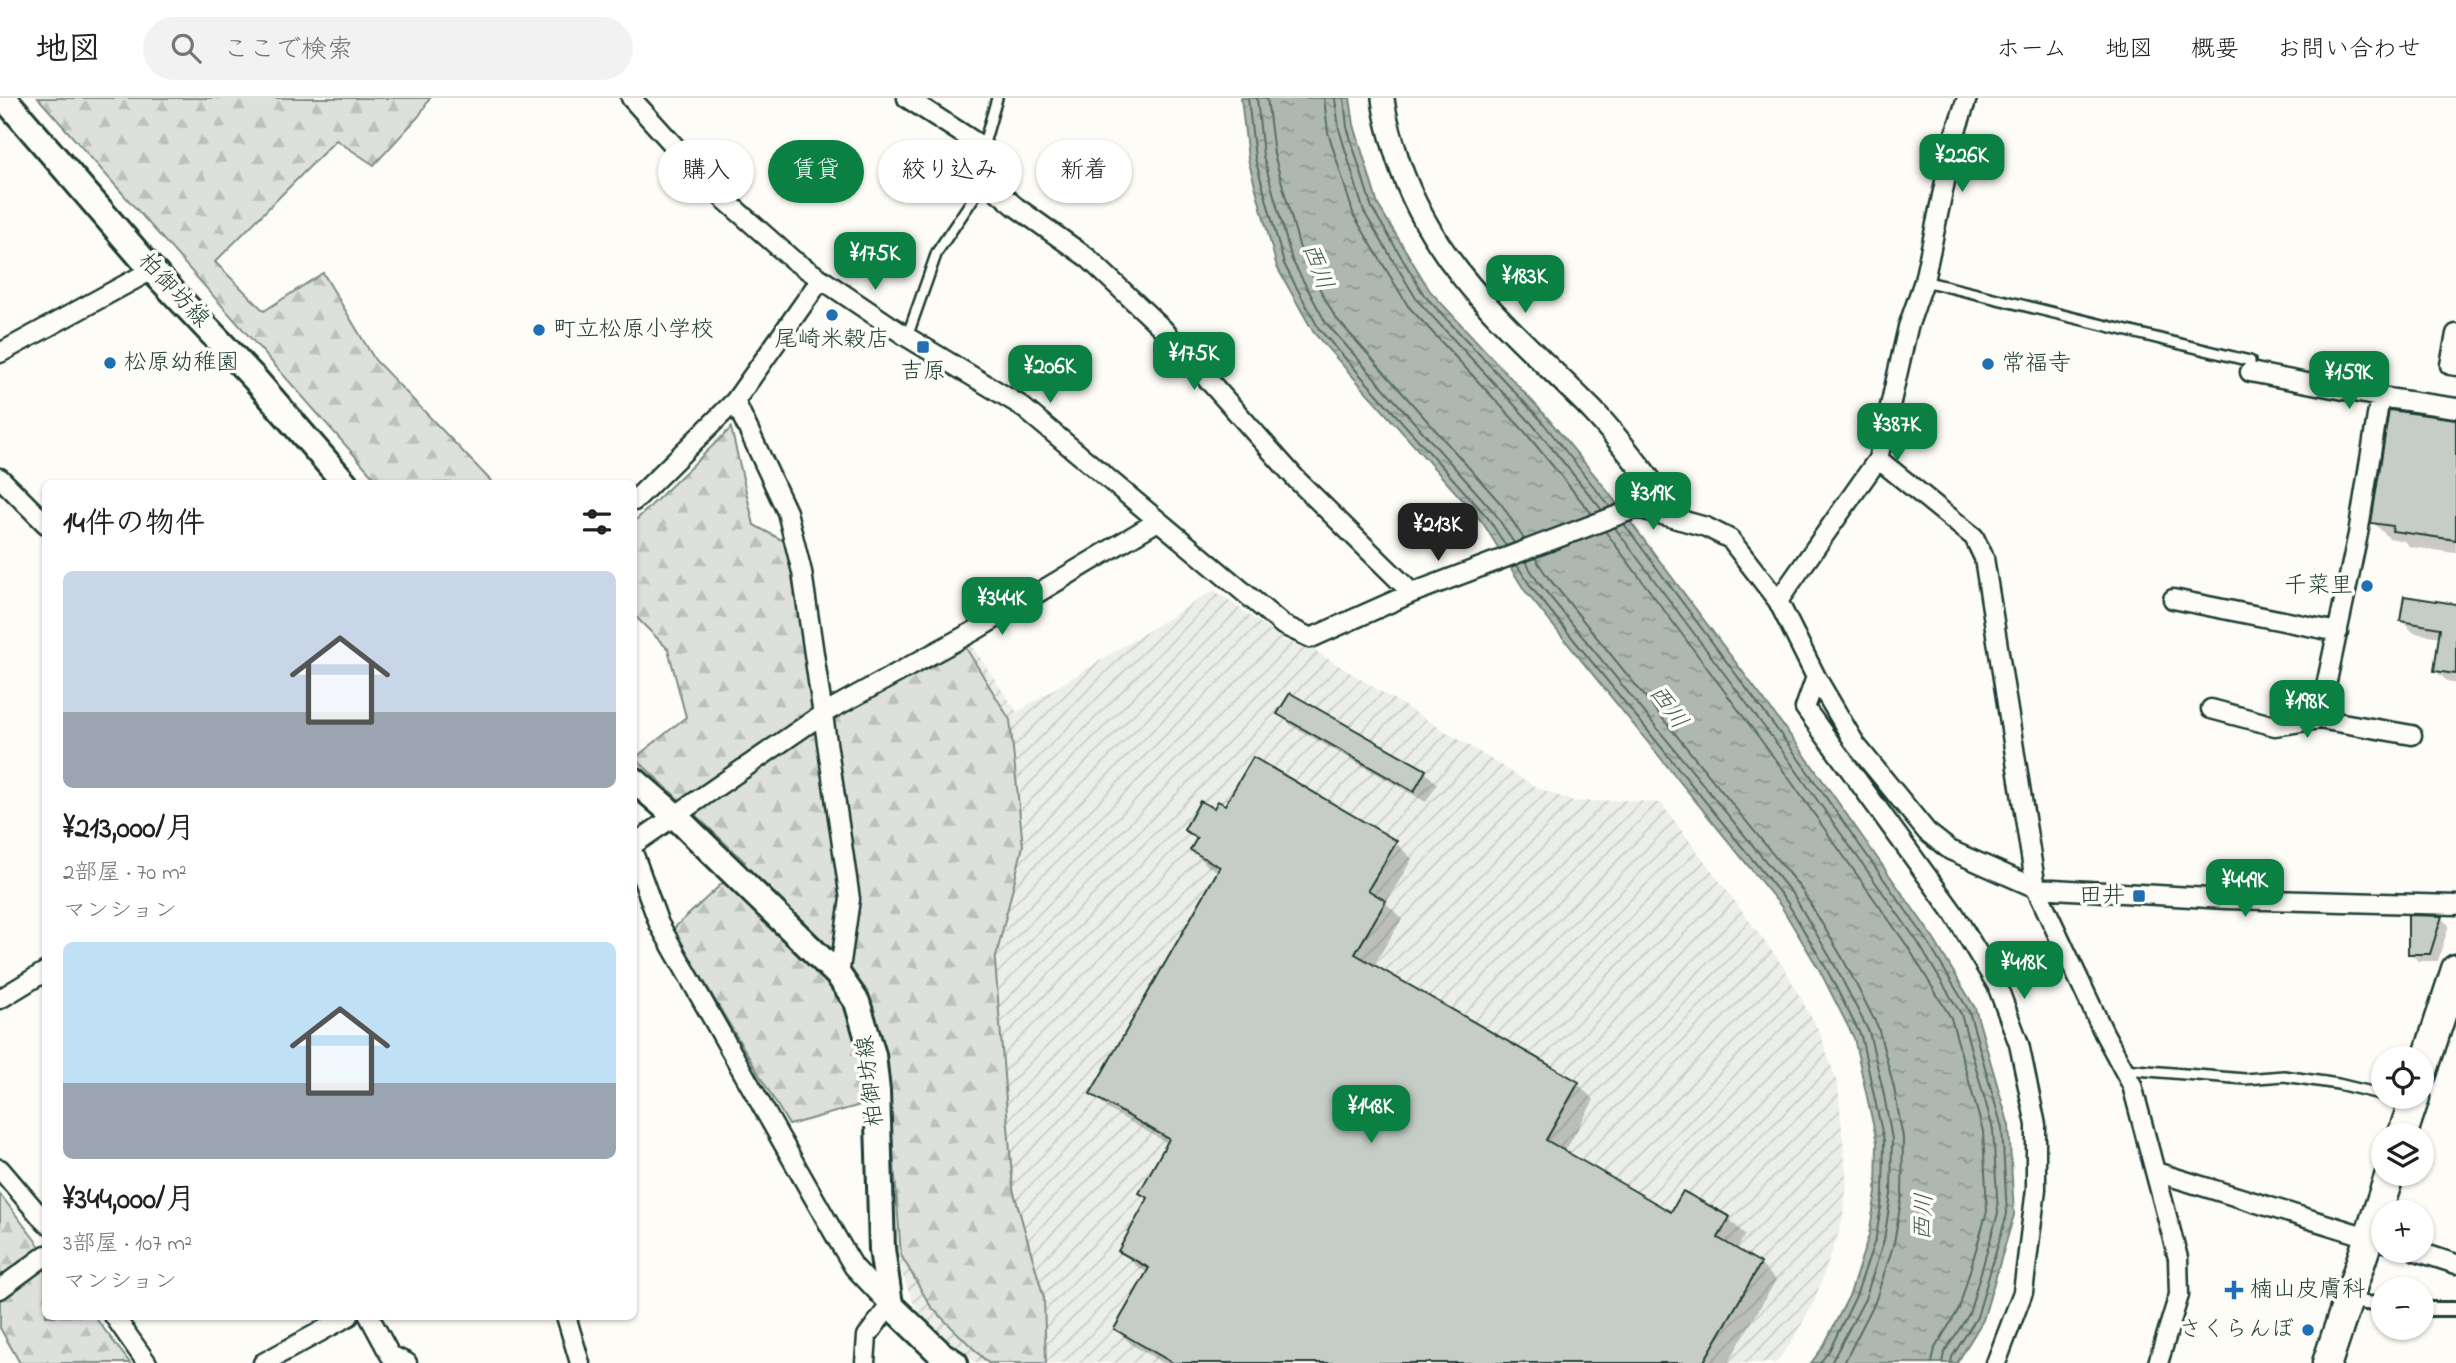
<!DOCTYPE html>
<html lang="ja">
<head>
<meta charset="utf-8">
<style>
	:root { --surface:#fff; --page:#f2f2f2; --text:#222; --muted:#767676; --line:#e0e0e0; --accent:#0b8043 }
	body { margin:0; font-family:"Indie Flower","Klee One",sans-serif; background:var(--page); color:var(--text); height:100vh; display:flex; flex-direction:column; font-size:26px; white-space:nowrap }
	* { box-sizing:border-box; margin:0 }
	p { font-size:23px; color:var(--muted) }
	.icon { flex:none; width:38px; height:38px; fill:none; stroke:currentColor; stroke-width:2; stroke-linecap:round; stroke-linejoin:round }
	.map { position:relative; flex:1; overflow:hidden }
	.drawer { position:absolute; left:42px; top:382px; width:595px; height:840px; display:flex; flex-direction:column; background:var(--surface); border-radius:10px; box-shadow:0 2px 5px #0004 }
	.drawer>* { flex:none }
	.hud { position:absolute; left:658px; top:42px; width:665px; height:63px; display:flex; gap:14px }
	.fabs { position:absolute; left:2371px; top:948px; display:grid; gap:14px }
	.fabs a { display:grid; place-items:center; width:63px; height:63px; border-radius:50%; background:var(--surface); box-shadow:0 2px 5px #0004; font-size:35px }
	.price { position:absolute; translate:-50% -60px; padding:0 16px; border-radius:14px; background:var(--accent); color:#fff; font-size:23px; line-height:46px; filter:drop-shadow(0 2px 4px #0008) }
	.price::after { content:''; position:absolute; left:50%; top:42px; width:21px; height:16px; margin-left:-10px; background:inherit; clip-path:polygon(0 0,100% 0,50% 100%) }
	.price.current { background:#222; color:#fff }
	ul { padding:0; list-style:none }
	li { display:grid; align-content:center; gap:14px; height:371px; padding:0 21px }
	li span { display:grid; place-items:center; height:217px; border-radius:10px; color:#555 }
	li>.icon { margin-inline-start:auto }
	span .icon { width:126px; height:126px; fill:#fffc; stroke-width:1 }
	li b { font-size:30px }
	h2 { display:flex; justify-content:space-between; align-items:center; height:84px; padding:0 21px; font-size:30px }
	.tag { padding:0 24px; border-radius:32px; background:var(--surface); box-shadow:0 2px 5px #0004; font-size:24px; line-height:63px }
	.tag.current { background:var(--accent); color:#fff }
	header { display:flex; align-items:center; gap:42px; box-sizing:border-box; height:98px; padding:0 35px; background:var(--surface); border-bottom:2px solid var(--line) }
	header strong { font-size:33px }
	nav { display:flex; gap:38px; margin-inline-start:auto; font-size:24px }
	.search { width:490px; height:63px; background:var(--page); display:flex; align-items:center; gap:18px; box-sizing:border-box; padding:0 24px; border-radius:38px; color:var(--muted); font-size:26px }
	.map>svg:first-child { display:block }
	.industrial { fill:url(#industrial-furrows) }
	.forest { fill:url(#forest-firs); stroke:#7e8e88; stroke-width:2 }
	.water { fill:url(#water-ripples); stroke:#75877f; stroke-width:2 }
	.shadow { fill:#0003 }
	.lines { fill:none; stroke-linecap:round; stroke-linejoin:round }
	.shore { stroke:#586e66; stroke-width:2 }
	.building { fill:#c6cdc7; stroke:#1f3d34; stroke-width:2 }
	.service-casing { stroke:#1f3d34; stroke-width:14 }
	.pedestrian-casing { stroke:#1f3d34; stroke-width:18 }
	.minor-casing { stroke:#1f3d34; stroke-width:23 }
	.tertiary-casing { stroke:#1f3d34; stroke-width:26 }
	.secondary-casing { stroke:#1f3d34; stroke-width:30 }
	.trunk-casing { stroke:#1f3d34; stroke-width:33 }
	.service { stroke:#fdfcf7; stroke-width:9 }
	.pedestrian { stroke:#fdfcf7; stroke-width:12 }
	.minor { stroke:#fdfcf7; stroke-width:18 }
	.tertiary { stroke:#fdfcf7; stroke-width:21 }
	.secondary { stroke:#fdfcf7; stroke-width:24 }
	.trunk { stroke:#fdfcf7; stroke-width:28 }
	.poi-dot { fill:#1f6fb2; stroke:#fdfcf7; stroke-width:2.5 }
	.labels { text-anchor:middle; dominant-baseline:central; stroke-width:7; stroke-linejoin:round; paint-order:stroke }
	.street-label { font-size:23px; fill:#1f3d34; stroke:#fdfcf7 }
	.poi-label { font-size:23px; fill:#1f3d34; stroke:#fdfcf7; text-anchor:start }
	.water-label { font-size:24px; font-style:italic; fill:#435c53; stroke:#fdfcf7 }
</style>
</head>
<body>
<header>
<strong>地図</strong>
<div class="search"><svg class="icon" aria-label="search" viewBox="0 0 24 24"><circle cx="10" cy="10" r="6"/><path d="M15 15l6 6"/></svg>ここで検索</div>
<nav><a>ホーム</a><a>地図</a><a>概要</a><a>お問い合わせ</a></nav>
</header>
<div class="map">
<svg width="2456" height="1265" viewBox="0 0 2456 1265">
	<defs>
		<pattern id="industrial-furrows" width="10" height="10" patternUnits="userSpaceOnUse" patternTransform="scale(1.75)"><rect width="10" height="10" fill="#eceee9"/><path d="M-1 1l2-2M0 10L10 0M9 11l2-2" fill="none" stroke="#cacdc8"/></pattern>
		<pattern id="forest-firs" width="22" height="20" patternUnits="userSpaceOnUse" patternTransform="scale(1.75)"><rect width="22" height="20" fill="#dde0db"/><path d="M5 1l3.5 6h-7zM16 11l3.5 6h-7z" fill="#bdc1bd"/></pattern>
		<pattern id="water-ripples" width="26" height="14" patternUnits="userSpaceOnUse" patternTransform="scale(1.75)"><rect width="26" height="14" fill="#aeb8b1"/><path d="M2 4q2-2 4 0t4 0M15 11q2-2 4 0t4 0" fill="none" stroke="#8d9791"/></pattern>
	</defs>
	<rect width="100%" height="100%" fill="#fdfcf7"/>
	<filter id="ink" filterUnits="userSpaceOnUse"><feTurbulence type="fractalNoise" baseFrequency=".0143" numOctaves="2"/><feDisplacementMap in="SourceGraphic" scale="14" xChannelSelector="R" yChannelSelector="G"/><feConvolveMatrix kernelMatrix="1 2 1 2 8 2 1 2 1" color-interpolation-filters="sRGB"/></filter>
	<g filter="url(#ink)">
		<path class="industrial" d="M1214,492L1285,543L1312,551L1534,688L1574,704L1624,702L1661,705L1783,868L1820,935L1838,988L1847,1087L1842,1125L1814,1204L1791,1245L1776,1265H976L931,1228L914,1206L897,1163L887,1127L885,989L684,715L969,544L1017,614Z"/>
		<path class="forest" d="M38,0H430L419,18L374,67L336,42L215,164L264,213L323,175L375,262L493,385H379Z
			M731,330L754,427L791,447L817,628L963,545L1010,622L1023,748L995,863L1013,1091L1044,1200L1046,1265H988L931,1209L901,1157L889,999L789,1027L673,831L745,764L635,660L686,619L668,551L634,517V424Z
			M0,1096L45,1155L46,1218H94L130,1265H20L0,1230Z"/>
		<path class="water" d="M1241,0H1350L1354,27L1378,107L1430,193L1545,317L1602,386L1799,649L1930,835L1975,910L2009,1028L2014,1117L1983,1222L1957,1265H1811L1823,1249L1850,1196L1869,1137L1876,1095L1877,1044L1854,940L1820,873L1781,808L1525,493L1483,425L1314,235L1277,169L1248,61Z"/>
		<path class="shadow" d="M2456,323V455L2410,449L2404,443L2389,440L2373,424Z
			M2456,508V586L2448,584L2435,572L2441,539L2414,535L2402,523Z
			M1280,616L1425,674L1437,686L1426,704L1292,628Z
			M1254,661L1396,745L1412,761L1386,805L1402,821L1373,868L1578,986L1594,1002L1564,1055L1672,1116L1729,1121L1745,1137L1736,1152L1760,1166L1776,1182L1728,1265H1163L1132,1247L1116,1231L1148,1175L1136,1168L1120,1152L1149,1102L1141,1094L1169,1046L1109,1012L1092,995L1219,774L1208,768L1192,752L1198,743L1186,732L1214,713L1225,710Z
			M2441,820L2449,827L2438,863H2418L2410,855Z"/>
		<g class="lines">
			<path class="shore" d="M1248,0L1255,60L1284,166L1319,231L1488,420L1506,448
				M1257,0L1263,58L1292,162L1326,225L1494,414L1514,445
				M1267,0L1274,56L1302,158L1335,219L1502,407L1524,441
				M1324,0L1328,34L1354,118L1408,208L1525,334L1592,416
				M1335,0L1339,31L1364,114L1417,202L1533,327L1602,412
				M1344,0L1347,29L1372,110L1424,197L1540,321L1610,409
				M1624,426L1793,653L1924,838L1969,913L2002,1030L2007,1116L1977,1219L1952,1259L1951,1265
				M1615,430L1786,658L1917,843L1961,916L1993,1031L1998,1115L1969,1216L1944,1255L1942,1265
				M1605,433L1778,665L1908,849L1951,920L1983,1033L1987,1113L1959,1211L1935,1250L1932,1265
				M1535,460L1547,478L1802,792L1843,861L1878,929L1894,990L1903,1040L1902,1097L1894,1145L1875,1204L1844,1265
				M1525,463L1538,484L1794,798L1834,866L1869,934L1883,992L1892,1041L1891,1096L1884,1142L1865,1201L1831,1265
				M1517,467L1531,489L1787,804L1826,870L1861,938L1884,1043L1883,1096L1876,1139L1856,1198L1829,1253L1820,1265"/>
		</g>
		<path class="building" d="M2389,312L2456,321V442L2392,433L2393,428L2371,425Z
			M2404,498L2456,506V576L2434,573L2440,530L2400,523Z
			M1290,595L1426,672L1414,694L1277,616Z
			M1253,659L1397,743L1368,792L1386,803L1355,856L1579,984L1546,1042L1671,1114L1683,1093L1730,1119L1718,1140L1761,1165L1703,1265H1173L1114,1231L1149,1170L1118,1153L1148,1100L1139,1095L1169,1041L1090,996L1220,769L1190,752L1197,740L1184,732L1200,703L1214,710L1218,703L1225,707Z
			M2408,817L2442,818L2430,856H2408Z"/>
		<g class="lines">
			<defs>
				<path id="service" d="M983,49L997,0
					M1924,183L2250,263V274
					M907,239L937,154L985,83
					M2124,971L2245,981L2284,978L2338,986L2384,997"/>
				<path id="pedestrian" d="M2347,1203L2384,1207
					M2422,1211H2456"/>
				<path id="minor" d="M631,0L715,93L793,162L907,239L1020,307L1283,527L1311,540L1412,495L1637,410L1706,429L1730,441L1778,503L1816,579L1856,647L1927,734L1950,752L2036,790L2226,801L2456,807
					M907,0L983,49L985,83L1016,109L1088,160L1162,230L1297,382L1412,495
					M2456,236L2450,267L2456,268
					M0,255L152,172
					M2250,274L2380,299L2456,310
					M735,303L787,414L802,474L850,801L839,878
					M1878,361L1974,439L1984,460L2036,790L2104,935L2132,987L2178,1160L2179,1197L2158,1265
					M0,380L46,426
					M634,403L735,303L821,181
					M2173,501L2338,534
					M1778,503L1878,361L1908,229L1924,183L1955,36L1967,0
					M1816,579L1805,610L1953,814L1997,887L2019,946L2036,1027V1091L2023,1194L1996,1265
					M2211,611L2275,628L2319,621L2412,637
					M2319,621L2358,436L2380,299
					M634,746L824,615L976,532L1158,423
					M634,757L659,826L839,1144L854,1169L890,1207L867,1238L865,1265
					M0,901L46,873
					M0,1071L46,1125
					M2156,1074L2384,1144
					M2416,1153L2456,1166
					M0,1191L46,1157
					M114,1218L147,1265
					M369,1218L390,1257L407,1265
					M566,1218L580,1265
					M263,1265L349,1218"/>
				<path id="tertiary" d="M1383,0C1385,21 1392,42 1398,62C1435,173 1513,232 1592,312C1623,344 1651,385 1679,420"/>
				<path id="secondary" d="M4,0L152,172L254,280L345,385
					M634,682L674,717L839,878L857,904L873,957L877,993L882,1151L890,1207L941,1256L955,1265"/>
				<path id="trunk" d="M2422,976L2456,871
					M2402,1038L2415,999
					M2327,1265L2390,1076"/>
			</defs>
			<use href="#service" class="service-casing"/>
			<use href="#pedestrian" class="pedestrian-casing"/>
			<use href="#minor" class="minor-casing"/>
			<use href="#tertiary" class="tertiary-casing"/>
			<use href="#secondary" class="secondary-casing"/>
			<use href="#trunk" class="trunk-casing"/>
			<use href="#service" class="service"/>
			<use href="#pedestrian" class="pedestrian"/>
			<use href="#minor" class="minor"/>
			<use href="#tertiary" class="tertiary"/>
			<use href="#secondary" class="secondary"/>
			<use href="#trunk" class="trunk"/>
		</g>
	</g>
	<g class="poi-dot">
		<circle cx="832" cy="217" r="7"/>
		<circle cx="539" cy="232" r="7"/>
		<rect x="916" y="242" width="14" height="14" rx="3.5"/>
		<circle cx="110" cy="265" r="7"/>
		<circle cx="1988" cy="266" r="7"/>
		<circle cx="2367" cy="488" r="7"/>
		<rect x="2132" y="791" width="14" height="14" rx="3.5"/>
		<path d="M2230.5 1181.5h7v7h7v7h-7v7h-7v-7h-7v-7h7z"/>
		<circle cx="2308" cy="1232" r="7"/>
	</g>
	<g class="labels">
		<g class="street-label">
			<text transform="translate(173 193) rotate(47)">柏御坊線</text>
			<text transform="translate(871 983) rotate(-97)">柏御坊線</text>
		</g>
		<g class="poi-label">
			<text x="553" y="232">町立松原小学校</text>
			<text x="832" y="242" text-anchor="middle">尾崎米穀店</text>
			<text x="124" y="265">松原幼稚園</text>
			<text x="2002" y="266">常福寺</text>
			<text x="923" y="274" text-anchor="middle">吉原</text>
			<text x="2353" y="488" text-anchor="end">千菜里</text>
			<text x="2125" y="798" text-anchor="end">田井</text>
			<text x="2250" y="1192">楠山皮膚科</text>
			<text x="2294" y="1232" text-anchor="end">さくらんぼ</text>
		</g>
		<g class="water-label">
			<text transform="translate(1316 169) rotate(69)">西川</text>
			<text transform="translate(1667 610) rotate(54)">西川</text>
			<text transform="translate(1925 1119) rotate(-87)">西川</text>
		</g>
	</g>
</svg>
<div class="fabs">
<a><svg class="icon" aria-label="locate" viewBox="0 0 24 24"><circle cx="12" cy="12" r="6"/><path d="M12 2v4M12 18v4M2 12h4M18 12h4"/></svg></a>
<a><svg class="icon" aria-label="layers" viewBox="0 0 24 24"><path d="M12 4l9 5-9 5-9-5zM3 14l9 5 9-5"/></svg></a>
<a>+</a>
<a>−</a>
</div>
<b class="price" style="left:1962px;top:96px">¥226K</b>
<b class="price" style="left:875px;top:194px">¥175K</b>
<b class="price" style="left:1525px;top:217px">¥183K</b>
<b class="price" style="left:1194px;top:294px">¥175K</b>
<b class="price" style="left:1050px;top:307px">¥206K</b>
<b class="price" style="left:2349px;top:313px">¥159K</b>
<b class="price" style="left:1897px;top:365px">¥387K</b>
<b class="price" style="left:1653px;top:434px">¥319K</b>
<b class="price current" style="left:1438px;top:465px">¥213K</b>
<b class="price" style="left:1002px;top:539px">¥344K</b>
<b class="price" style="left:2307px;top:642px">¥198K</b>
<b class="price" style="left:2245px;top:821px">¥449K</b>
<b class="price" style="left:2024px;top:903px">¥418K</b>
<b class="price" style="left:1371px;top:1047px">¥148K</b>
<div class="hud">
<a class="tag">購入</a>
<a class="tag current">賃貸</a>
<a class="tag">絞り込み</a>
<a class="tag">新着</a>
</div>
<section class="drawer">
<h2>14件の物件<svg class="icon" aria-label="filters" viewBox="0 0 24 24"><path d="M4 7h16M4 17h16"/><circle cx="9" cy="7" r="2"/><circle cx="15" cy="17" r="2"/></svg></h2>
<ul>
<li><span style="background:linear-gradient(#c9d6e8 65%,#9aa5b1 0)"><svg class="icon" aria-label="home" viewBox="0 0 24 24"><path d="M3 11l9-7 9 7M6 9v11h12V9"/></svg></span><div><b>¥213,000/月</b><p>2部屋 · 70 m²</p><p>マンション</p></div></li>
<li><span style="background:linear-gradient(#bfe0f5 65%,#9aa5b1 0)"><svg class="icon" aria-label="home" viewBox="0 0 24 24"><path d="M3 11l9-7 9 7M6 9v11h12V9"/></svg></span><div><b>¥344,000/月</b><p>3部屋 · 107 m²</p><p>マンション</p></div></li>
</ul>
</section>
</div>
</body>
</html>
